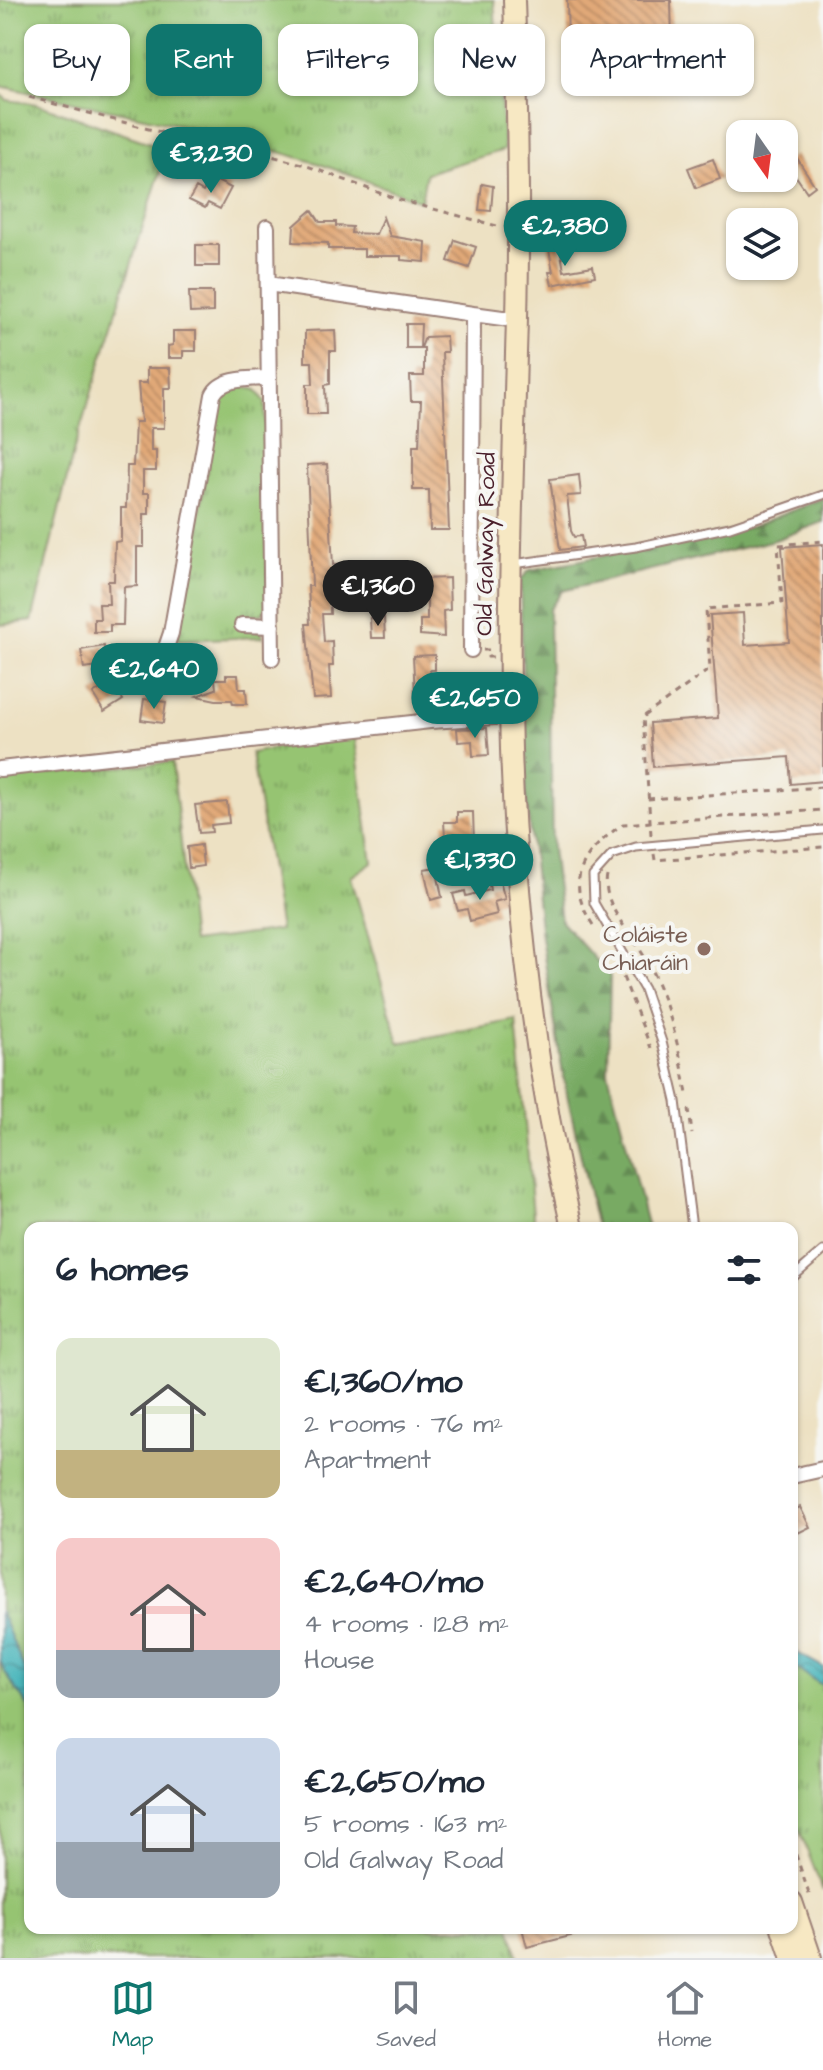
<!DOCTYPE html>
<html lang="en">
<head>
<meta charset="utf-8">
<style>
	:root { --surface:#fff; --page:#f2f2f3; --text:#1f2937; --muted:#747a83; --line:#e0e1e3; --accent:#0f766e }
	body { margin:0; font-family:"Architects Daughter",sans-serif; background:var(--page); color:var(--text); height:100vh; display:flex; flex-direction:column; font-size:30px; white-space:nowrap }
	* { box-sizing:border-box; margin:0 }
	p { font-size:26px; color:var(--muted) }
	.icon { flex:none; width:44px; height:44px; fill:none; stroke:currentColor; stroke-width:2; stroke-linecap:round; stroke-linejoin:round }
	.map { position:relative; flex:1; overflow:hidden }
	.details { position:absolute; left:24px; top:1222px; width:774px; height:712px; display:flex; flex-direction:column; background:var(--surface); border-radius:16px; box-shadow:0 2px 6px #0004 }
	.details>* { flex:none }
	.top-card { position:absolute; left:24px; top:24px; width:776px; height:72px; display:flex; gap:16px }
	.needle { width:52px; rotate:166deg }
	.fabs { position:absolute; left:726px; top:120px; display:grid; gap:16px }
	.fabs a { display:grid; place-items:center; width:72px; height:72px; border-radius:16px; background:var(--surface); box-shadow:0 2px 6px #0004; font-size:40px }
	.price { position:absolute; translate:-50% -68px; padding:0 18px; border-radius:28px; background:var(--accent); color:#fff; font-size:26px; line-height:52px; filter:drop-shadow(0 2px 4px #0008) }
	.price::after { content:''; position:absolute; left:50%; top:48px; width:24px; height:18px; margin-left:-12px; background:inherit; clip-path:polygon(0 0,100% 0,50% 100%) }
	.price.current { background:#222; color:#fff }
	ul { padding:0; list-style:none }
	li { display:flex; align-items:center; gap:24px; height:200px; padding:0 32px }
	li span { display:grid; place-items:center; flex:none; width:224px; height:160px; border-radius:16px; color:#555 }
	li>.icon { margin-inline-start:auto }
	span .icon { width:96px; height:96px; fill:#fffc; stroke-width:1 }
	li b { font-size:34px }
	h2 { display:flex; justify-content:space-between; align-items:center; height:96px; padding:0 32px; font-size:34px }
	.pill { padding:0 28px; border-radius:16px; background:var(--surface); box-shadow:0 2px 6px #0004; font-size:28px; line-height:72px }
	.pill.current { background:var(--accent); color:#fff }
	.dock { display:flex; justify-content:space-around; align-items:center; height:112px; border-top:2px solid var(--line); background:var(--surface); font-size:22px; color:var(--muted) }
	.dock a { display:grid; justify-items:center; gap:4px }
	.dock .current { color:var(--accent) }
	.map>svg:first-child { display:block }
	.grass { fill:url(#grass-tufts); stroke:#70724e; stroke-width:2 }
	.forest { fill:url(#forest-firs); stroke:#616448; stroke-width:2 }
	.water { fill:url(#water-waves); stroke:#466972; stroke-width:2 }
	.building { fill:url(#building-back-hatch) }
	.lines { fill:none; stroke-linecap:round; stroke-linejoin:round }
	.service-casing { stroke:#9c8077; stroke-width:11 }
	.minor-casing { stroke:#9c8077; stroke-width:18 }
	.secondary-casing { stroke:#9c8077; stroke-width:24 }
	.path { stroke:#9c8077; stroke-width:3; stroke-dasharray:6 6; stroke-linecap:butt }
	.service { stroke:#fff; stroke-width:7 }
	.minor { stroke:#fff; stroke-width:14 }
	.secondary { stroke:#f7e8c3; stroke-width:20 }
	.education-dot { fill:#8d6e63; stroke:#f6f6f2; stroke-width:3 }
	.labels { text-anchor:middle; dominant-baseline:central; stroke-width:8; stroke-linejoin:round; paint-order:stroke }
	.street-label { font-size:24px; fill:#4a1f2b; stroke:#f6f6f2 }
	.education-label { font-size:24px; fill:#785e54; stroke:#f6f6f2; text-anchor:end }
</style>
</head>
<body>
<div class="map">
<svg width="823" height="1958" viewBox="0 0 823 1958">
	<defs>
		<pattern id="grass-tufts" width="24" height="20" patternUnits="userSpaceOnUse" patternTransform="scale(2)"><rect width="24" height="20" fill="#96c472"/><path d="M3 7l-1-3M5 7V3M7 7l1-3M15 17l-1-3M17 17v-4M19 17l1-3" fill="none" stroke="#7c9f5e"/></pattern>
		<pattern id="forest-firs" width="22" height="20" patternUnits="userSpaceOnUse" patternTransform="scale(2)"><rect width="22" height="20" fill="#78aa64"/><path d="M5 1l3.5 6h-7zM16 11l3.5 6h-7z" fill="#648a53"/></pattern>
		<pattern id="water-waves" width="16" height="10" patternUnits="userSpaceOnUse" patternTransform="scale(2)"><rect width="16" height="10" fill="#43b3b9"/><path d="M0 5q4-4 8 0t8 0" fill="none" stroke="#3a9197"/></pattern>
		<pattern id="building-back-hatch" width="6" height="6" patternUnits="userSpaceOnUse" patternTransform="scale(2)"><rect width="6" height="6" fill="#e1a978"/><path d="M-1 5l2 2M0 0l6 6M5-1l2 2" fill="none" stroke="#b88963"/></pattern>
	</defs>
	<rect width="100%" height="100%" fill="#f6f6f2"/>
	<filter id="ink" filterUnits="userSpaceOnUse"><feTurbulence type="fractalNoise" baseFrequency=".0125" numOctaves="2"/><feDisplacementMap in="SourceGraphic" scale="16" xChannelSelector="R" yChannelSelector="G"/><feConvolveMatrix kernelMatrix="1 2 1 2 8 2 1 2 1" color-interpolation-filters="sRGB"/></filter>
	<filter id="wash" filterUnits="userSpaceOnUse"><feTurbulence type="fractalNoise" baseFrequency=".006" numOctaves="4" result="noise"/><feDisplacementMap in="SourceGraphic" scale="32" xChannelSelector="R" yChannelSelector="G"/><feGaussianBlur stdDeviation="1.8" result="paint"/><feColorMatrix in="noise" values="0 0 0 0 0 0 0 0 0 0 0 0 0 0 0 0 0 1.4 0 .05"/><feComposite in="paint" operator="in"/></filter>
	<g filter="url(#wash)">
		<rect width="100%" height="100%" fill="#ede1c3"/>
		<path class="grass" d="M0,0H494L504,150L426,173L421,201L317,163L200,129L0,86Z
			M0,94L7,100L37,104L167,149L74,449L32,621L0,625Z
			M240,386L257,390L265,402L268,607L262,614L244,616L243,629L262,632L263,637L178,640L218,405L223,391Z
			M354,732L372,862L351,877L399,1043L516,1020L533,1215L537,1228H30V1683L0,1611V778L172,762L192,942L280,930L251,753Z
			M0,1658L4,1671L30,1709V1928H509L519,1958H0Z
			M792,1665L823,1686V1891L792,1812Z"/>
		<path class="forest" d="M823,498V522L775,540L562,591L549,610L552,849L561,921L610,976L608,1072L648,1228H597L564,1081L541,937L526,796L520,580L530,570L751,527Z"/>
		<path class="water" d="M0,1611L30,1683V1709L4,1671L0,1658Z
			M792,1650L823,1667V1686L792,1665Z"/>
		<g id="blocks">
			<path class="building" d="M567,0H671L672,43L682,42V71L585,73V83H569Z
				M795,155L815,186L807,192L786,162Z
				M713,159L720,179L696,188L688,168Z
				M211,178L231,188L220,209L208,203L205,208L189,200L196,188L203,192Z
				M482,184L493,186L491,211L479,210Z
				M312,210L320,222H336V226L352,227L351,233L376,234L383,217L390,236L426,242L425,262L401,260V256H364V249H328V243L293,242L294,226Z
				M558,217L562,238L549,241L544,219Z
				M455,240L476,247L469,268L448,261Z
				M559,241L564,271L593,266L595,276L552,285L549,272H553L548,243Z
				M196,245H219V266H196Z
				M189,292H213V312L190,313Z
				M406,324H421L420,348H406Z
				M335,330L336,351H330V384L325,385L326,414H307V384H313L312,362H305V331Z
				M173,331H196V351H183V358H168V346L173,345Z
				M446,336L447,352H442L449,530H430L429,490H413V446H419L421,401H411L410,376H424V348H421L425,337Z
				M147,368H170L171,388H164V428H151V451H156V471H143V493H149V514H144V547H137V586L124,587L123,625H110V632H94V619H100L99,604H109L108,581H114L115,542L121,541V508H126L127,466H133L135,422H141L138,383H147Z
				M327,464L333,565L365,563L366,575L329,576L330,614H322L324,642L332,641L333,666H329L331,698L313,699L306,624H310L308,586H312L307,465Z
				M579,475L581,495L567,496L571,531L574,537L581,536L583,547L560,550L550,479Z
				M823,544V781L791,784L789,757L653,767L650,723L718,718L710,615L743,613L745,645L789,642L782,547Z
				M449,578L450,610L443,611L444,637L420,635V620H427V592H422L421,579Z
				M384,617L385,638H371L370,618Z
				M104,646L107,666L84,669L81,650Z
				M435,655V670H430L431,694L415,695L413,656Z
				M226,675H238L239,689H246L247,704H233L232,700H216L197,696L216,689L215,679H226Z
				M111,682L123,700L104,712L93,694Z
				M144,699L166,702L163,723L141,720Z
				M487,728L489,755L473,756L472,741L458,742L457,729Z
				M227,802L229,823L211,825L212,832L199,833L195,805Z
				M457,812H473L474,843H458L457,836L445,837L444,822H457Z
				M201,845L203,866L189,868L187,847Z
				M436,867L442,897L431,900L424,869Z
				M500,882L505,899L494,902L497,914L470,921L467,909L458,911L453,894L465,891L466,896L490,890L489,884Z
				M800,1507L810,1527L798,1533L792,1521V1511Z
				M522,1928H585L586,1932L527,1947Z"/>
		</g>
	</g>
	<g filter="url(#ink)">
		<use href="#blocks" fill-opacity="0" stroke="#9c8077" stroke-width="2"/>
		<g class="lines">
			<defs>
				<path id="service" d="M513,564L636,547L730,527L823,495
					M446,863L515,853
					M692,1228L676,1101L662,1042L644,989L594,903L593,876L612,855L636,847L823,830
					M792,1278L823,1251"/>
				<path id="minor" d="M267,227L272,658
					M268,284L473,314
					M242,625L272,626
					M471,650L473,314L517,320
					M161,662L171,633L213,395C221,377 252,379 269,378
					M0,769L430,721L511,716
					M792,1476L823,1469"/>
				<path id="secondary" d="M514,0C518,117 520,236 516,353C513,485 507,617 511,749C516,909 535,1072 572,1228
					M792,1902L811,1958
					M782,1928L792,1958"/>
			</defs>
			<use href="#service" class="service-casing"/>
			<use href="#minor" class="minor-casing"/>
			<use href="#secondary" class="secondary-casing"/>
			<path class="path" d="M29,97L175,136L218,142L302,164L396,199L501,227
				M483,650H489L488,657H493
				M648,799L823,787
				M651,835L643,717L710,669L706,609L782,603L778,545L823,541
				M654,854L655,860L823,847
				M607,876C601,904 632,934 645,958C669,1001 679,1046 687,1094
				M593,925C563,880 583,852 623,824L823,810
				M623,977L651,1048
				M689,1109L692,1134
				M792,1843L810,1897"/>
			<use href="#service" class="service"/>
			<use href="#minor" class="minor"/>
			<use href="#secondary" class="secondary"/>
		</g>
	</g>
	<circle class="education-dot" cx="704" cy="949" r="8"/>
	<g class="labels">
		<g class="street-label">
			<text transform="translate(486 544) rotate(-89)">Old Galway Road</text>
		</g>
		<g class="education-label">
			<text x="688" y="935">Coláiste<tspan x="688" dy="28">Chiaráin</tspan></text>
		</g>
	</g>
</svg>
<div class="fabs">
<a><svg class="needle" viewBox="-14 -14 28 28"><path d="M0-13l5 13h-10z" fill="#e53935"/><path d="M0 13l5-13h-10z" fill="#747a83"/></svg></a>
<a><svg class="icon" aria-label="layers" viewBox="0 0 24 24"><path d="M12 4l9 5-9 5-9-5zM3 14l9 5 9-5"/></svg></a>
</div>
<b class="price" style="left:211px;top:195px">€3,230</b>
<b class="price" style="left:565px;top:268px">€2,380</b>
<b class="price current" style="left:378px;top:628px">€1,360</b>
<b class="price" style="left:154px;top:711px">€2,640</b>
<b class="price" style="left:475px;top:740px">€2,650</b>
<b class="price" style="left:480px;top:902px">€1,330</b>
<div class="top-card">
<a class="pill">Buy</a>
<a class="pill current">Rent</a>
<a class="pill">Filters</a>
<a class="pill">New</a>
<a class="pill">Apartment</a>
</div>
<section class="details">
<h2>6 homes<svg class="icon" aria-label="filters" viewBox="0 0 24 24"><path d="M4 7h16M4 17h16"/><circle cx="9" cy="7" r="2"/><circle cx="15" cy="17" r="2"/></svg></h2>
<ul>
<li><span style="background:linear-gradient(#dfe7d0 70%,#c2b280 0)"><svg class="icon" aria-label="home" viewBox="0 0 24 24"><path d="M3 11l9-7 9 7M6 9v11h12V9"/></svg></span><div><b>€1,360/mo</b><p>2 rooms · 76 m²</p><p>Apartment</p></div></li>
<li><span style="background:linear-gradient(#f6c9c9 70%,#9aa5b1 0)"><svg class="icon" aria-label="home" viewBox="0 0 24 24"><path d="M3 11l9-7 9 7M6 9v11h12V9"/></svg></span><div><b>€2,640/mo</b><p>4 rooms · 128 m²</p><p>House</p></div></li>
<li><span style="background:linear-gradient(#c9d6e8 65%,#9aa5b1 0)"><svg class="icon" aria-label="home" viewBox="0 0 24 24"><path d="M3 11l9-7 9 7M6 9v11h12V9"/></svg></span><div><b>€2,650/mo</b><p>5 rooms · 163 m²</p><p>Old Galway Road</p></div></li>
</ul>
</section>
</div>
<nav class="dock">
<a class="current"><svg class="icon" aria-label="map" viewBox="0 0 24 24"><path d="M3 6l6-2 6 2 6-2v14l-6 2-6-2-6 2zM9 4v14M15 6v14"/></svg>Map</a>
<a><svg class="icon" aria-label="saved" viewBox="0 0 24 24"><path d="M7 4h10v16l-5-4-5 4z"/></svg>Saved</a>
<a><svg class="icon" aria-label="home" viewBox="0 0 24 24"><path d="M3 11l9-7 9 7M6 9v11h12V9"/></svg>Home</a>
</nav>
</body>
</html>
